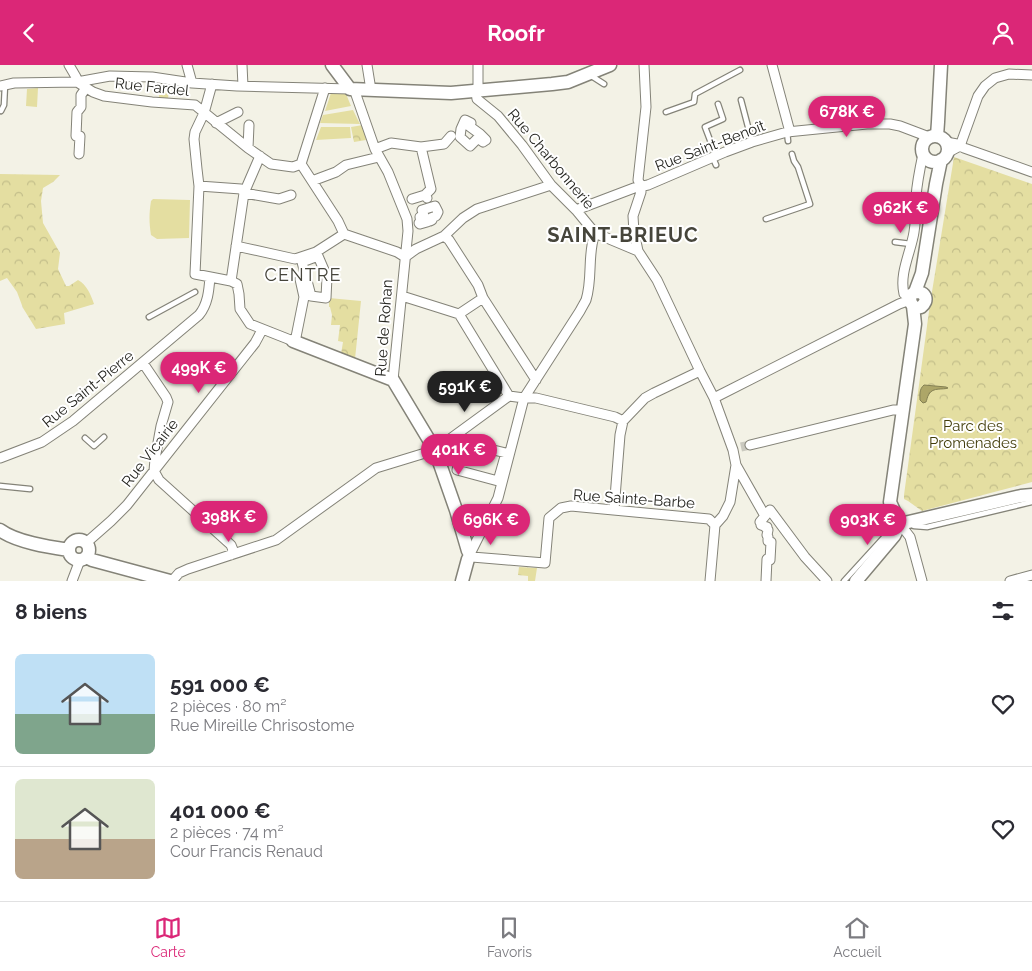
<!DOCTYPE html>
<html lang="fr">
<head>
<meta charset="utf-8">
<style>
	:root { --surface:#fff; --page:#f2f2f3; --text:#2b2b33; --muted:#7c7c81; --line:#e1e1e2; --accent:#db2777 }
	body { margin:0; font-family:Raleway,sans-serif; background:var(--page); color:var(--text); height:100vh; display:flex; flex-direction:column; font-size:19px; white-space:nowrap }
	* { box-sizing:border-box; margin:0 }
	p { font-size:16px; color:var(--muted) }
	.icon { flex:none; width:28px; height:28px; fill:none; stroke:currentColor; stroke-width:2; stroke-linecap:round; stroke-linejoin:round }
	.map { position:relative; height:516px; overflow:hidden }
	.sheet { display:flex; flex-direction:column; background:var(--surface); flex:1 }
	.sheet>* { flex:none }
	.price { position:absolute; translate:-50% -42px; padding:0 11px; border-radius:18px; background:var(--accent); color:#fff; font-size:16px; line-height:32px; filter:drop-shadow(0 1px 2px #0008) }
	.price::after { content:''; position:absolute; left:50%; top:30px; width:15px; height:11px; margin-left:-8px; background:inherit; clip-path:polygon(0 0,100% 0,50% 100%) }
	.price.active { background:#222; color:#fff }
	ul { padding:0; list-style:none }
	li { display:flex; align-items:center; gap:15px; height:125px; padding:0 15px }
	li+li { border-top:1px solid var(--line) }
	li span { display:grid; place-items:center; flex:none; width:140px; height:100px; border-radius:8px; color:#555 }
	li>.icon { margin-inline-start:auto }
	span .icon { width:60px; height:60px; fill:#fffc; stroke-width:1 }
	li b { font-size:21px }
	h2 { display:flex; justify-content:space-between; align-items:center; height:60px; padding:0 15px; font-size:21px }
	header { display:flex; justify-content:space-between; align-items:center; height:65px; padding:0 15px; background:var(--accent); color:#fff; font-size:22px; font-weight:700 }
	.tabs { display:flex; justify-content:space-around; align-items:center; height:70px; border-top:1px solid var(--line); background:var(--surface); font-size:14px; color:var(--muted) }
	.tabs a { display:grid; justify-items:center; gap:2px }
	.tabs .active { color:var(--accent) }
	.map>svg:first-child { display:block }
	.grass { fill:#e4dea1 }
	.forest { fill:url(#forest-crowns) }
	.water { fill:url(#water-ripples); stroke:#848053 }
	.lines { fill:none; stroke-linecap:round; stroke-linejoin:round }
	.street-tunnel { stroke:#cac9bf; stroke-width:9; stroke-dasharray:9 4.5; stroke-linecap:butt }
	.lane-casing { stroke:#848378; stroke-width:7 }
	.street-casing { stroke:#848378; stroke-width:11 }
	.secondary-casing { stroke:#848378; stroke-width:15 }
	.lane { stroke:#fff; stroke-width:4.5 }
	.street { stroke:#fff; stroke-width:9 }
	.secondary { stroke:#fff; stroke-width:12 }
	.labels { text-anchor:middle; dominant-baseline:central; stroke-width:4; stroke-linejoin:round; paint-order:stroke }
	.street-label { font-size:15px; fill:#262621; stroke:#fff }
	.park-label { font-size:15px; fill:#433e0b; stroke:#fff }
	.quarter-label { font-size:18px; letter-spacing:1px; fill:#46453b; stroke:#fff }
	.district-label { font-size:20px; font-weight:bold; letter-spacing:1px; fill:#46453b; stroke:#fff }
</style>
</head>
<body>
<header><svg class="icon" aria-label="back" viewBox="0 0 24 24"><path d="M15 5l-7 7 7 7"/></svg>Roofr<svg class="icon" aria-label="person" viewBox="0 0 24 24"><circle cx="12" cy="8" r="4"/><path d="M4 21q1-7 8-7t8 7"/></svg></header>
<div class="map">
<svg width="1032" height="516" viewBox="0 0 1032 516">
	<defs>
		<pattern id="forest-crowns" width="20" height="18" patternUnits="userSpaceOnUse" patternTransform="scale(1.25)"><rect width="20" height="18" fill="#e4dea1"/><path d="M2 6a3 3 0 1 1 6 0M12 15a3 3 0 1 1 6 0" fill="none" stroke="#c3be8a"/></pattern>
		<pattern id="water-ripples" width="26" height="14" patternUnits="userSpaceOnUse" patternTransform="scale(1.25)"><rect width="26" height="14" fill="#ada668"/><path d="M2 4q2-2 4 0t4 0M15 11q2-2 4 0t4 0" fill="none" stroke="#8d8755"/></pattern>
	</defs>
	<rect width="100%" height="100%" fill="#f3f2e6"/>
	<path class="grass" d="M160,16L170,17L168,34L159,33Z
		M38,23L37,42L26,41L27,24Z
		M331,28L346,29L351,41L325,46Z
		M353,45L360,59L320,58L323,50Z
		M321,62H350L351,73L316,75Z
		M153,134L190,135L189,173L157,174L151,170C149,158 149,148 151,136Z"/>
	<path class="forest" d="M363,60L366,75L354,77L351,62Z
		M954,92L1032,119V417L922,446L908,436L904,434V430L930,239Z
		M0,109L60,110L53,117L43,123L41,136L43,158L60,188L58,204L66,221H69L78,215C87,220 91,230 94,239L64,248L65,259L36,264L23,243L17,227L7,213L0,216Z
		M329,233L361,236L355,294L341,289L343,277L338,276L340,260H331L332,250L330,242H329Z
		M519,502L537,503L535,516H528V511L518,510Z"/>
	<path class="water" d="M924,320L946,322L948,323C943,325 933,322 929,329C927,332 927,335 926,337L923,338L920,335C920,330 919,324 924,320Z"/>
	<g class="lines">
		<path class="street-tunnel" d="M741,382L750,380"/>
		<defs>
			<path id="lane" d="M590,10L604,19
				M741,35L752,77
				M1,46L4,40L5,20
				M666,47L694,37L695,29L740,5
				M787,67L788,76
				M716,91L705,62L723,54L718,39
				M713,93L716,100
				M898,149L916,143
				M766,154L810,139L798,102L794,96L792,89
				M895,177L911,179
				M149,252L195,227
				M85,373L94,381L104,372
				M0,421L30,424
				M914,461L927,462L1032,437
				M844,516L886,470L893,464"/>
			<path id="street" d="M69,0L76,12L77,17
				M187,0L192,18
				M242,0L243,21
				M367,0L371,25
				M478,0V20L476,27L477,34L498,51L522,80L551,120L576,145L595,168L638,186
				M772,0L790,67
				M77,17L93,27L104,31L152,37L195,40L248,83L271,99L293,102L301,99
				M212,19L204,48L195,67L194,74L197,104L199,121L195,209L231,216L237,219L239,229L240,244L250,259L293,276
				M0,21L14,18L77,17L110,11L152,12L192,18L237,21L350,24
				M354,24L375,84L388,107L407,154L408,166L393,315
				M465,55L471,58L469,61L480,69L486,75L483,77L478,73L470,81L460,72L461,64Z
				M216,58L238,47
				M946,77L957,79L964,83L1032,107
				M960,81L978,31L985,21L995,13L1009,9L1032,10
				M421,82L444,79L451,71
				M248,83L249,60
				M375,84L391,78L421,82L431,124L425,130
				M947,88L960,81
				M79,89L80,71H76L77,47L81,42V30L86,23
				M260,91L244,128L279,134L291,130
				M301,99L338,156L344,169
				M301,99L325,23
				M312,116L336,107L346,100L379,92
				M199,121L241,124L244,128L231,216
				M641,121V127L633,151L634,167L638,186L657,215L700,306L714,333L733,385L736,400L765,451
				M641,121L638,115L646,42L644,0
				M412,134L425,130L427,133
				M435,141L438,147L436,151L431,153L432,155L430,156L429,154L426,156L427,157L420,159L419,158H421L420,152L424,151L422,145Z
				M576,145L634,123L648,120L725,87L752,77L787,67L867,59H890L900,61L929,72
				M344,169L397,187L405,192
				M444,171L449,175L478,220L483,233L536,315
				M618,177L634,167
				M236,181L295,194L316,187L344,169
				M318,191L327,212L326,233L311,231L302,197Z
				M405,192L416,184L444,171L463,153L477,144L551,120
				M402,231L459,249L509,331
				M910,232L904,229C899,208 911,187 914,167C916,155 916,144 916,132C917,117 920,103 923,89
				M459,249L483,233
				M295,277L304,232L300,214
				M143,298L166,332L168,337L161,361L155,394L154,406L159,415L231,480L233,485L231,490
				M509,331L524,333H536L615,352L623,356
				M714,333L899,239L910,235
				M464,377L473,380L506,388L498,416L457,405Z
				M750,380L893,345H903
				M0,393L42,377L73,356L199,250C208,239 209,225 210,212
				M614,445L620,370L623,356L645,333L654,328L700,306
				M900,459L910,472L922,516
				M86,478L111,456L127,440L255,278L262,265
				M471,487L498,433L524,333L580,246C582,242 584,239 586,235C593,213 587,189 595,168
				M472,492L545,498L549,453L561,443L571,441L709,454L715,460
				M72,516L80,495
				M172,516L179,508L188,504L276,475L376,403L435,385L509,331
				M710,516L715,460L723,451L730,437L736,400
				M766,516L767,494L770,495L771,477L768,476V472L767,470L768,465L766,463L767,462L761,460L762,458L760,457L770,445L805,492L827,516
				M1010,516L1032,510"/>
			<path id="secondary" d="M332,0L350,24L451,28L552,19L568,17L610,0
				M937,71L938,57L941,0
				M922 84a13 13 0 1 1 26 0a13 13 0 1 1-26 0Z
				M915,227C926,226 929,236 921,242L917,243L913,241L911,238L910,234L911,230L915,227L922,208L936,119L941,95
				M293,276L393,315L435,385L456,445L468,486
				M900,459L890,437L915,259L913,241
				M900,459L1021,431L1032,430
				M0,465C16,477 49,482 69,485
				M69 485a10 10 0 1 1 20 0a10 10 0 1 1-20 0Z
				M86,492L92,495L170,516
				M462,516L468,494
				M856,516L894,471L900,459"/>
		</defs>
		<use href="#lane" class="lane-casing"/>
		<use href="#street" class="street-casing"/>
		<use href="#secondary" class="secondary-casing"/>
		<use href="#lane" class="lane"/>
		<use href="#street" class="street"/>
		<use href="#secondary" class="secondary"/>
	</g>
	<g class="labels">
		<g class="street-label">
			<text transform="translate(152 22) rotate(6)">Rue Fardel</text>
			<text transform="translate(710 81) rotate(-21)">Rue Saint-Benoît</text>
			<text transform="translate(551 94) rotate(50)">Rue Charbonnerie</text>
			<text transform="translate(384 263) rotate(-86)">Rue de Rohan</text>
			<text transform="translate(88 324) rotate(-39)">Rue Saint-Pierre</text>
			<text transform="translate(150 388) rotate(-52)">Rue Vicairie</text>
			<text transform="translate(634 434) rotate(4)">Rue Sainte-Barbe</text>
		</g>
		<g class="park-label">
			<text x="973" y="361">Parc des<tspan x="973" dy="17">Promenades</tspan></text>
		</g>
		<g class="quarter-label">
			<text x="303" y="209">CENTRE</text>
		</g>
		<g class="district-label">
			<text x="623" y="170">SAINT-BRIEUC</text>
		</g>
	</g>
</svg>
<b class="price" style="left:847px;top:73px">678K €</b>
<b class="price" style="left:901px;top:169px">962K €</b>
<b class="price" style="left:199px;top:329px">499K €</b>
<b class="price active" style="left:465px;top:348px">591K €</b>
<b class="price" style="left:459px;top:411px">401K €</b>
<b class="price" style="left:229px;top:478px">398K €</b>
<b class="price" style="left:491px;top:481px">696K €</b>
<b class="price" style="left:868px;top:481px">903K €</b>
</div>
<section class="sheet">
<h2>8 biens<svg class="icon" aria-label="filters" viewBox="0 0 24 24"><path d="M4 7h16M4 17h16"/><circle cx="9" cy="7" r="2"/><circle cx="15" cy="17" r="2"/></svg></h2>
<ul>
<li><span style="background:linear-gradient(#bfe0f5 60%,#7fa58c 0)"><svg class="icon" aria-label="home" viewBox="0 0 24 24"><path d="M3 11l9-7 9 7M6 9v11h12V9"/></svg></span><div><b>591 000 €</b><p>2 pièces · 80 m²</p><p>Rue Mireille Chrisostome</p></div><svg class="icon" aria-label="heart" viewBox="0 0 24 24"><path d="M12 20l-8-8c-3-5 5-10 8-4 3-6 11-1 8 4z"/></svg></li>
<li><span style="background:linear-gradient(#dfe7d0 60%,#b9a48a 0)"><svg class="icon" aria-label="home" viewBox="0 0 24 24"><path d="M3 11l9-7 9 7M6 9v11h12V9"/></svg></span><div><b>401 000 €</b><p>2 pièces · 74 m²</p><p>Cour Francis Renaud</p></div><svg class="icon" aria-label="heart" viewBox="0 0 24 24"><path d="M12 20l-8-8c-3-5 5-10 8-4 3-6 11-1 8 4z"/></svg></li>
</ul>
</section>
<nav class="tabs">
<a class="active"><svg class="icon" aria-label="map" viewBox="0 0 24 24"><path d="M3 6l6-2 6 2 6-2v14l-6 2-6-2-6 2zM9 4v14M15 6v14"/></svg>Carte</a>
<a><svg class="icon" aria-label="saved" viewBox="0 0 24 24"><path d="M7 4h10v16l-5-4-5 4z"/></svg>Favoris</a>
<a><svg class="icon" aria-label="home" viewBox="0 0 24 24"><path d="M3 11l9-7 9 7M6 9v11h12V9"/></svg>Accueil</a>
</nav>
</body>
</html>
